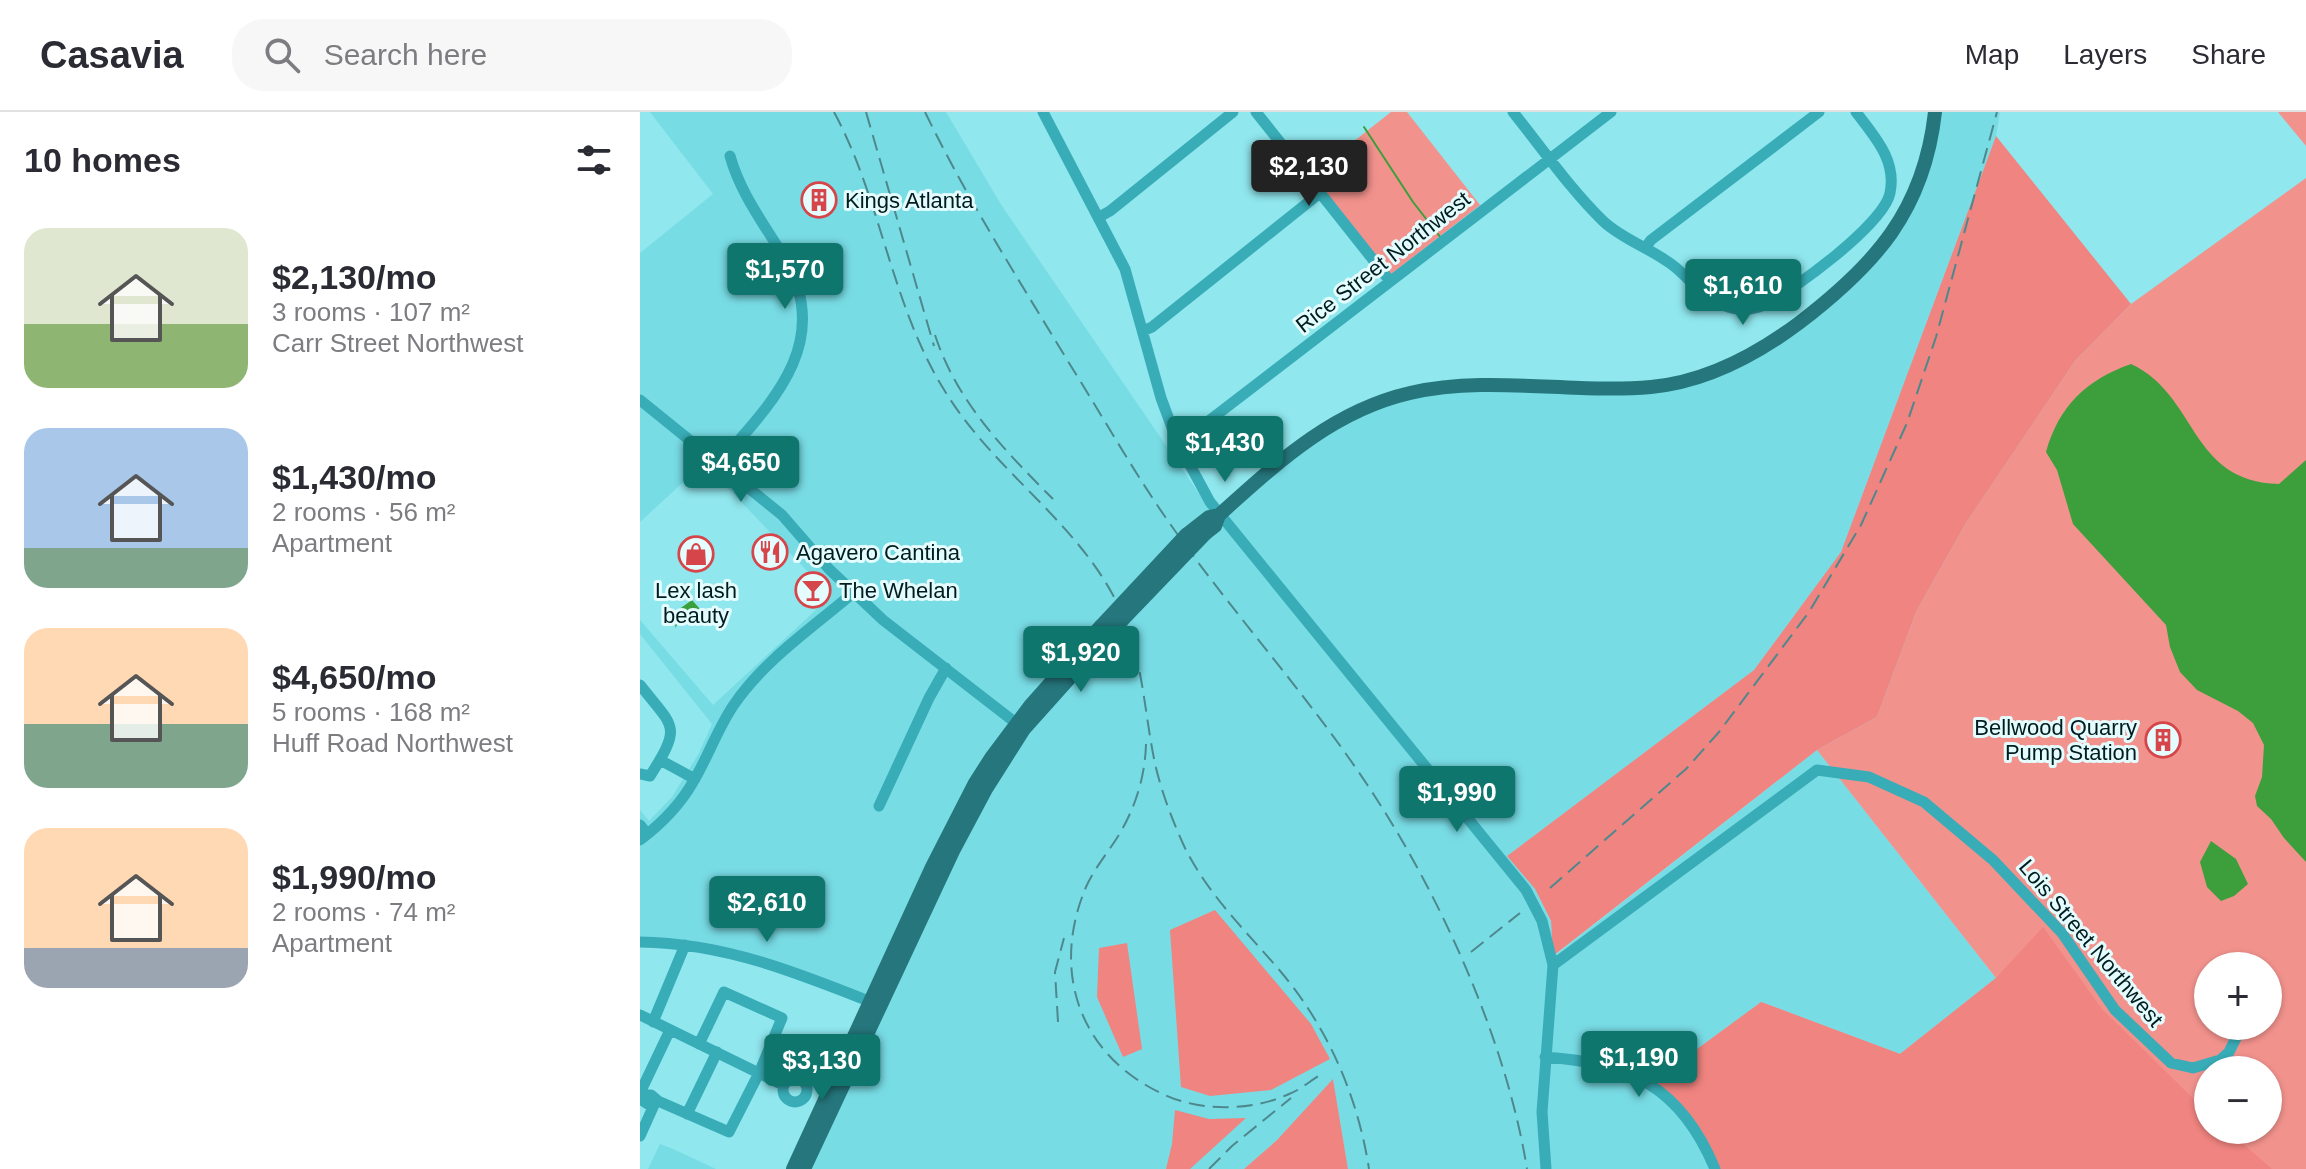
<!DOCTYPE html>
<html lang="en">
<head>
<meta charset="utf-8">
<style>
	:root { --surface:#fff; --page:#f7f7f7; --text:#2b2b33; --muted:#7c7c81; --line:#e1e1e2; --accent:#0f766e }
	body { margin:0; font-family:Helvetica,sans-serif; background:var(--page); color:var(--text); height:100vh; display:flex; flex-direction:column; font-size:30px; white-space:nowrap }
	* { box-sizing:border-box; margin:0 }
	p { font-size:26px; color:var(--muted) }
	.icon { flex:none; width:44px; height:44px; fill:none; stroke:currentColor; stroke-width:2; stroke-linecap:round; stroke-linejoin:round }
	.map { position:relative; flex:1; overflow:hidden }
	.sheet { display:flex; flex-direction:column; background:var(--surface); width:640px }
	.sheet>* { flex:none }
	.buttons { position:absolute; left:1554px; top:840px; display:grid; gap:16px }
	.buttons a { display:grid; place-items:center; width:88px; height:88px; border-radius:50%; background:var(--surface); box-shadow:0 2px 6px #0004; font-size:40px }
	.price { position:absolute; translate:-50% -68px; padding:0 18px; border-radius:8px; background:var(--accent); color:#fff; font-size:26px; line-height:52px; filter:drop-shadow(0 2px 4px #0008) }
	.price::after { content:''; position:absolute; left:50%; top:48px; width:24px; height:18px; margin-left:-12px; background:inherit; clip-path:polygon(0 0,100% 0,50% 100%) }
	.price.active { background:#222; color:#fff }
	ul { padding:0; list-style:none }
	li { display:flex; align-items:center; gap:24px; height:200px; padding:0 24px }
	li span { display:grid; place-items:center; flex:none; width:224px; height:160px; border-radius:24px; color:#555 }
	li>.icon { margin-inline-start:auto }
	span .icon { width:96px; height:96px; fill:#fffc; stroke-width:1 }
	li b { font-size:34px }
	h2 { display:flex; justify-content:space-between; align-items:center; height:96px; padding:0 24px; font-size:34px }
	header { display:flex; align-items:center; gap:48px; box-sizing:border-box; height:112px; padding:0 40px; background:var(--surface); border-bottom:2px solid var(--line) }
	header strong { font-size:38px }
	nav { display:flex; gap:44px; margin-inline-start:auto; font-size:28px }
	.search { width:560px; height:72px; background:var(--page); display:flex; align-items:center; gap:20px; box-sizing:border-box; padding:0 28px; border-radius:32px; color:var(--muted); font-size:30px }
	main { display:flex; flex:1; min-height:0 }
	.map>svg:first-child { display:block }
	.built { fill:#78dce5 }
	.green { fill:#f2928d; fill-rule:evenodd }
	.forest { fill:#f08480 }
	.water { fill:#3c9f3b }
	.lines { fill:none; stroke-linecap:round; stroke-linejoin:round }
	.stream { stroke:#3c9f3b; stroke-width:2 }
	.minor { stroke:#39adb7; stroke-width:11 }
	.major { stroke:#25777d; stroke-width:14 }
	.rail { stroke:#4d888c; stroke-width:2; stroke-dasharray:16 8; stroke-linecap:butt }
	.major-bridge { stroke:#25777d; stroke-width:14 }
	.labels { text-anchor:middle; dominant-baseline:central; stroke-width:6; stroke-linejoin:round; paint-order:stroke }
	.poi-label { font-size:22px; fill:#011c1e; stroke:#e4fcfe; text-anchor:start }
	.street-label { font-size:22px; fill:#011c1e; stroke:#e4fcfe }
</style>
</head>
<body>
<header>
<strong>Casavia</strong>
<div class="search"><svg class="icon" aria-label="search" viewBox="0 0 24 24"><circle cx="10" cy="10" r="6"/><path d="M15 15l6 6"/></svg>Search here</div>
<nav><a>Map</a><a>Layers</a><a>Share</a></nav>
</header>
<main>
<section class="sheet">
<h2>10 homes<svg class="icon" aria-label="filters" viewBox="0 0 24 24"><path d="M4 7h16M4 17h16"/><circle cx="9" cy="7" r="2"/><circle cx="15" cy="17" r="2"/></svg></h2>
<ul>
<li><span style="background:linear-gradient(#dfe7d0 60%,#8fb573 0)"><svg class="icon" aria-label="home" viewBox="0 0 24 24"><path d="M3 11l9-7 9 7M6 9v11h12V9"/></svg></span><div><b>$2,130/mo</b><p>3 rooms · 107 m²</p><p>Carr Street Northwest</p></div></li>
<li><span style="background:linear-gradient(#a9c7e8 75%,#7fa58c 0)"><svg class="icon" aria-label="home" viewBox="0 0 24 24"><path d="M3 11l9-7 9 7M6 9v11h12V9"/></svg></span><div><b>$1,430/mo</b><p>2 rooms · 56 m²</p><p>Apartment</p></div></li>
<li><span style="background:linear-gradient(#ffd9b3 60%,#7fa58c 0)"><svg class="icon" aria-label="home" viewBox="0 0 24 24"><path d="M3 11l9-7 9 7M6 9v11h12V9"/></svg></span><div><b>$4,650/mo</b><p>5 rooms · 168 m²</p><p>Huff Road Northwest</p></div></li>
<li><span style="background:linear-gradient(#ffd9b3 75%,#9aa5b1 0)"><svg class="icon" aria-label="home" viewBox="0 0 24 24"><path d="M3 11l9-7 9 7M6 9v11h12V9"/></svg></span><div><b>$1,990/mo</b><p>2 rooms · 74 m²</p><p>Apartment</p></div></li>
</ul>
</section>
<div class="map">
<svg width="1666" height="1057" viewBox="0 0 1666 1057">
	<rect width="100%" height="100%" fill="#90e7ee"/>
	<path class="built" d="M10,0H306L362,94L575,405L701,302L800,278L1045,271L1164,214L1231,149L1290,54L1294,0H1360L1356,24L1201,440L1114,558L867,744L895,777L911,810L914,844L1177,638L1356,866L1260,942L1121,890L1012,970L1080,1057H708L693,968L637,1028L604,1057H164L240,898L77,839L0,834V698L9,709L32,685L59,641L72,612L0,522V508L73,593L191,484L64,351L0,410V141L73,82Z
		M20,1032L33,1037L76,1057H8Z"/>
	<path class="green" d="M751,0H767L840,93L750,163L671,63Z
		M1638,0H1666V34Z
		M1666,66V1057H1094L1121,890L1260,942L1356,866L1177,638L1237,605L1276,500L1326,411L1435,249L1491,192ZM1568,854H1628V914H1568ZM1568,958H1628V1018H1568Z"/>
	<path class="forest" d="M1356,24L1491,192L1435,249L1326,411L1276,500L1237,605L1177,638L913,844L911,809L895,777L867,744L1114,558L1201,440Z
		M575,798L671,912L690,947L631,978L570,984L541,975L530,818Z
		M1403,815L1462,897L1568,1001V1018H1587L1632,1057H1080L1012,970L1121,890L1260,942L1356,866Z
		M487,831L502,937L483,945L457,885L459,836Z
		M693,967L708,1057H604L637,1028Z
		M535,998L569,1007L606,1006L550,1057H526L532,1032Z"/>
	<path class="water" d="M1491,252C1558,283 1549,370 1639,372L1666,348V750L1644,726L1631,707L1617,694L1615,684L1622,665L1624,633L1613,611L1598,599L1557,578L1540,560L1530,535L1526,513L1433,412L1417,358L1406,340C1419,294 1446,268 1491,252Z
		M52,488L60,497L49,507L44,503L35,516L38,498Z
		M1571,729L1596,747L1608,772L1594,784L1581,789L1567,775L1560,750Z"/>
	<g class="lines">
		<path class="stream" d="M724,15L773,90L801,126"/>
		<path class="minor" d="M403,0L485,157L521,286L537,329L570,390L886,778L902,809L913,853L902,1000L906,1057
			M616,0L750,169
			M873,0C902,36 930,77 963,109C983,128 1013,137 1035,155C1052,169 1066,189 1088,195C1099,199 1113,198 1124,193C1153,179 1244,112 1250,81C1257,48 1234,24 1216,0
			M459,105L470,99L593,0
			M1005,136L1011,128L1179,0
			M503,219L512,215L680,81
			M0,288L142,403L189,457L243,508L381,615
			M537,329L553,321L971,0
			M78,352C131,292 194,231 145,147C125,113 101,83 90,44
			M0,573C35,617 42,613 10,664L0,662
			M20,648L55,667
			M239,694L289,586L306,556
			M0,713L7,722
			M0,728C21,712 40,693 53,670C68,645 77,618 93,594C123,549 172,516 213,481
			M0,830C84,831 159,861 236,892
			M913,853L1177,658L1229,665L1284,690L1353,748L1422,821L1475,898L1531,951L1553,956L1580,948L1589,940L1598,922
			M0,903L143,973
			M13,910L45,833
			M905,945C991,951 1041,975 1075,1057
			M143 978a12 12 0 1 1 24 0a12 12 0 1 1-24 0Z
			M0,981L30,918
			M0,982L11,983L18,989L11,994L0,987
			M18,989L89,1020L119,961L142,906L84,880L59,932
			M47,1002L77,940
			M0,1024L14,993"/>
		<path class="major" d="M566,421L575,414L579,403C637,351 692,299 770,281C849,263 932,282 1011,275C1066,270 1116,243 1159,211C1235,153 1284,99 1295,0
			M546,423L569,405L579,403
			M153,1057L292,755L335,671L351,646L390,594L461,514
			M164,1057L313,739L346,677L384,617L469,522"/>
		<path class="rail" d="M194,0C241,87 251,191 303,276C353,360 439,409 480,497C504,548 504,603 516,656C523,684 533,710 545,736C569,784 607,820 641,860C688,916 718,985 729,1057
			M226,0L294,234
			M285,0C327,87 379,168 429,251C465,308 498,368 538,423C601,511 675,592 734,683C803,789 867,932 887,1057
			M295,223C317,290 364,338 413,387
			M506,632C505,667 494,700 475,729C465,744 453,759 446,775C410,860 440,945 525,983C562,1000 612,999 649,982C660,978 670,969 680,963
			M910,776L1046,657L1079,620L1169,500L1221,413L1267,311L1296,225L1357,0
			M831,840L880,801
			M418,910L415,860L424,826
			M569,1057L592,1034L651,986"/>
		<path class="major-bridge" d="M461,514L546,423
			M469,522L566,421"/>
	</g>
	<defs>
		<symbol id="building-ring" viewBox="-11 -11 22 22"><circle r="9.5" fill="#e4fcfe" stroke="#d54549" stroke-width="1.5"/><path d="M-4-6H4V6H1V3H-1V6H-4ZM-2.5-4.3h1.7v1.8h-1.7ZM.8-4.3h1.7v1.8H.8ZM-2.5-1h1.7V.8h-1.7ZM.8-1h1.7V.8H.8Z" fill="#d54549"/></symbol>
		<symbol id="restaurant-ring" viewBox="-11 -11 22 22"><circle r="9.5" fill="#e4fcfe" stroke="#d54549" stroke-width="1.5"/><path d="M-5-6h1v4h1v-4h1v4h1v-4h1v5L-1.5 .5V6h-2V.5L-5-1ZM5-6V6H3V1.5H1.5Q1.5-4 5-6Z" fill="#d54549"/></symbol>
		<symbol id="shop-ring" viewBox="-11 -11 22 22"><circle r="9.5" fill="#e4fcfe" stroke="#d54549" stroke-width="1.5"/><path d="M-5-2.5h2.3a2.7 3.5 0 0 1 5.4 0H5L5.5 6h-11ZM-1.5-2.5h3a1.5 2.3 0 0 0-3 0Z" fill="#d54549"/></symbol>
		<symbol id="bar-ring" viewBox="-11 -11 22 22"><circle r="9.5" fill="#e4fcfe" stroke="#d54549" stroke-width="1.5"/><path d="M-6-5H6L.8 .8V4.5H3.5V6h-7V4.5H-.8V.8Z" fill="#d54549"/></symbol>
	</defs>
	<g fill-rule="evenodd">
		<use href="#building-ring" x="159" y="68" width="40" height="40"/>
		<use href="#restaurant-ring" x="110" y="420" width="40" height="40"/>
		<use href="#shop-ring" x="36" y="422" width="40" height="40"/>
		<use href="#bar-ring" x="153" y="458" width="40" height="40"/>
		<use href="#building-ring" x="1503" y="608" width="40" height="40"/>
	</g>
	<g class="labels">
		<g class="poi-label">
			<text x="205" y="88">Kings Atlanta</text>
			<text x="156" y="440">Agavero Cantina</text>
			<text x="56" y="478" text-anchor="middle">Lex lash<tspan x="56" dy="25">beauty</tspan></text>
			<text x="199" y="478">The Whelan</text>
			<text x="1497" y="615" text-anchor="end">Bellwood Quarry<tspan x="1497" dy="25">Pump Station</tspan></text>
		</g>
		<g class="street-label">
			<text transform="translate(743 150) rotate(-38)">Rice Street Northwest</text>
			<text transform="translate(1451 831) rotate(50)">Lois Street Northwest</text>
		</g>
	</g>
</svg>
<div class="buttons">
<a>+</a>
<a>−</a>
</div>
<b class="price active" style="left:669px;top:96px">$2,130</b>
<b class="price" style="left:145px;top:199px">$1,570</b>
<b class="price" style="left:1103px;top:215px">$1,610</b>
<b class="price" style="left:585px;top:372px">$1,430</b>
<b class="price" style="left:101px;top:392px">$4,650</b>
<b class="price" style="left:441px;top:582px">$1,920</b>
<b class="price" style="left:817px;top:722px">$1,990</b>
<b class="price" style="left:127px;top:832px">$2,610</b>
<b class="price" style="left:999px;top:987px">$1,190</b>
<b class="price" style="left:182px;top:990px">$3,130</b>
</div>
</main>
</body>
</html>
